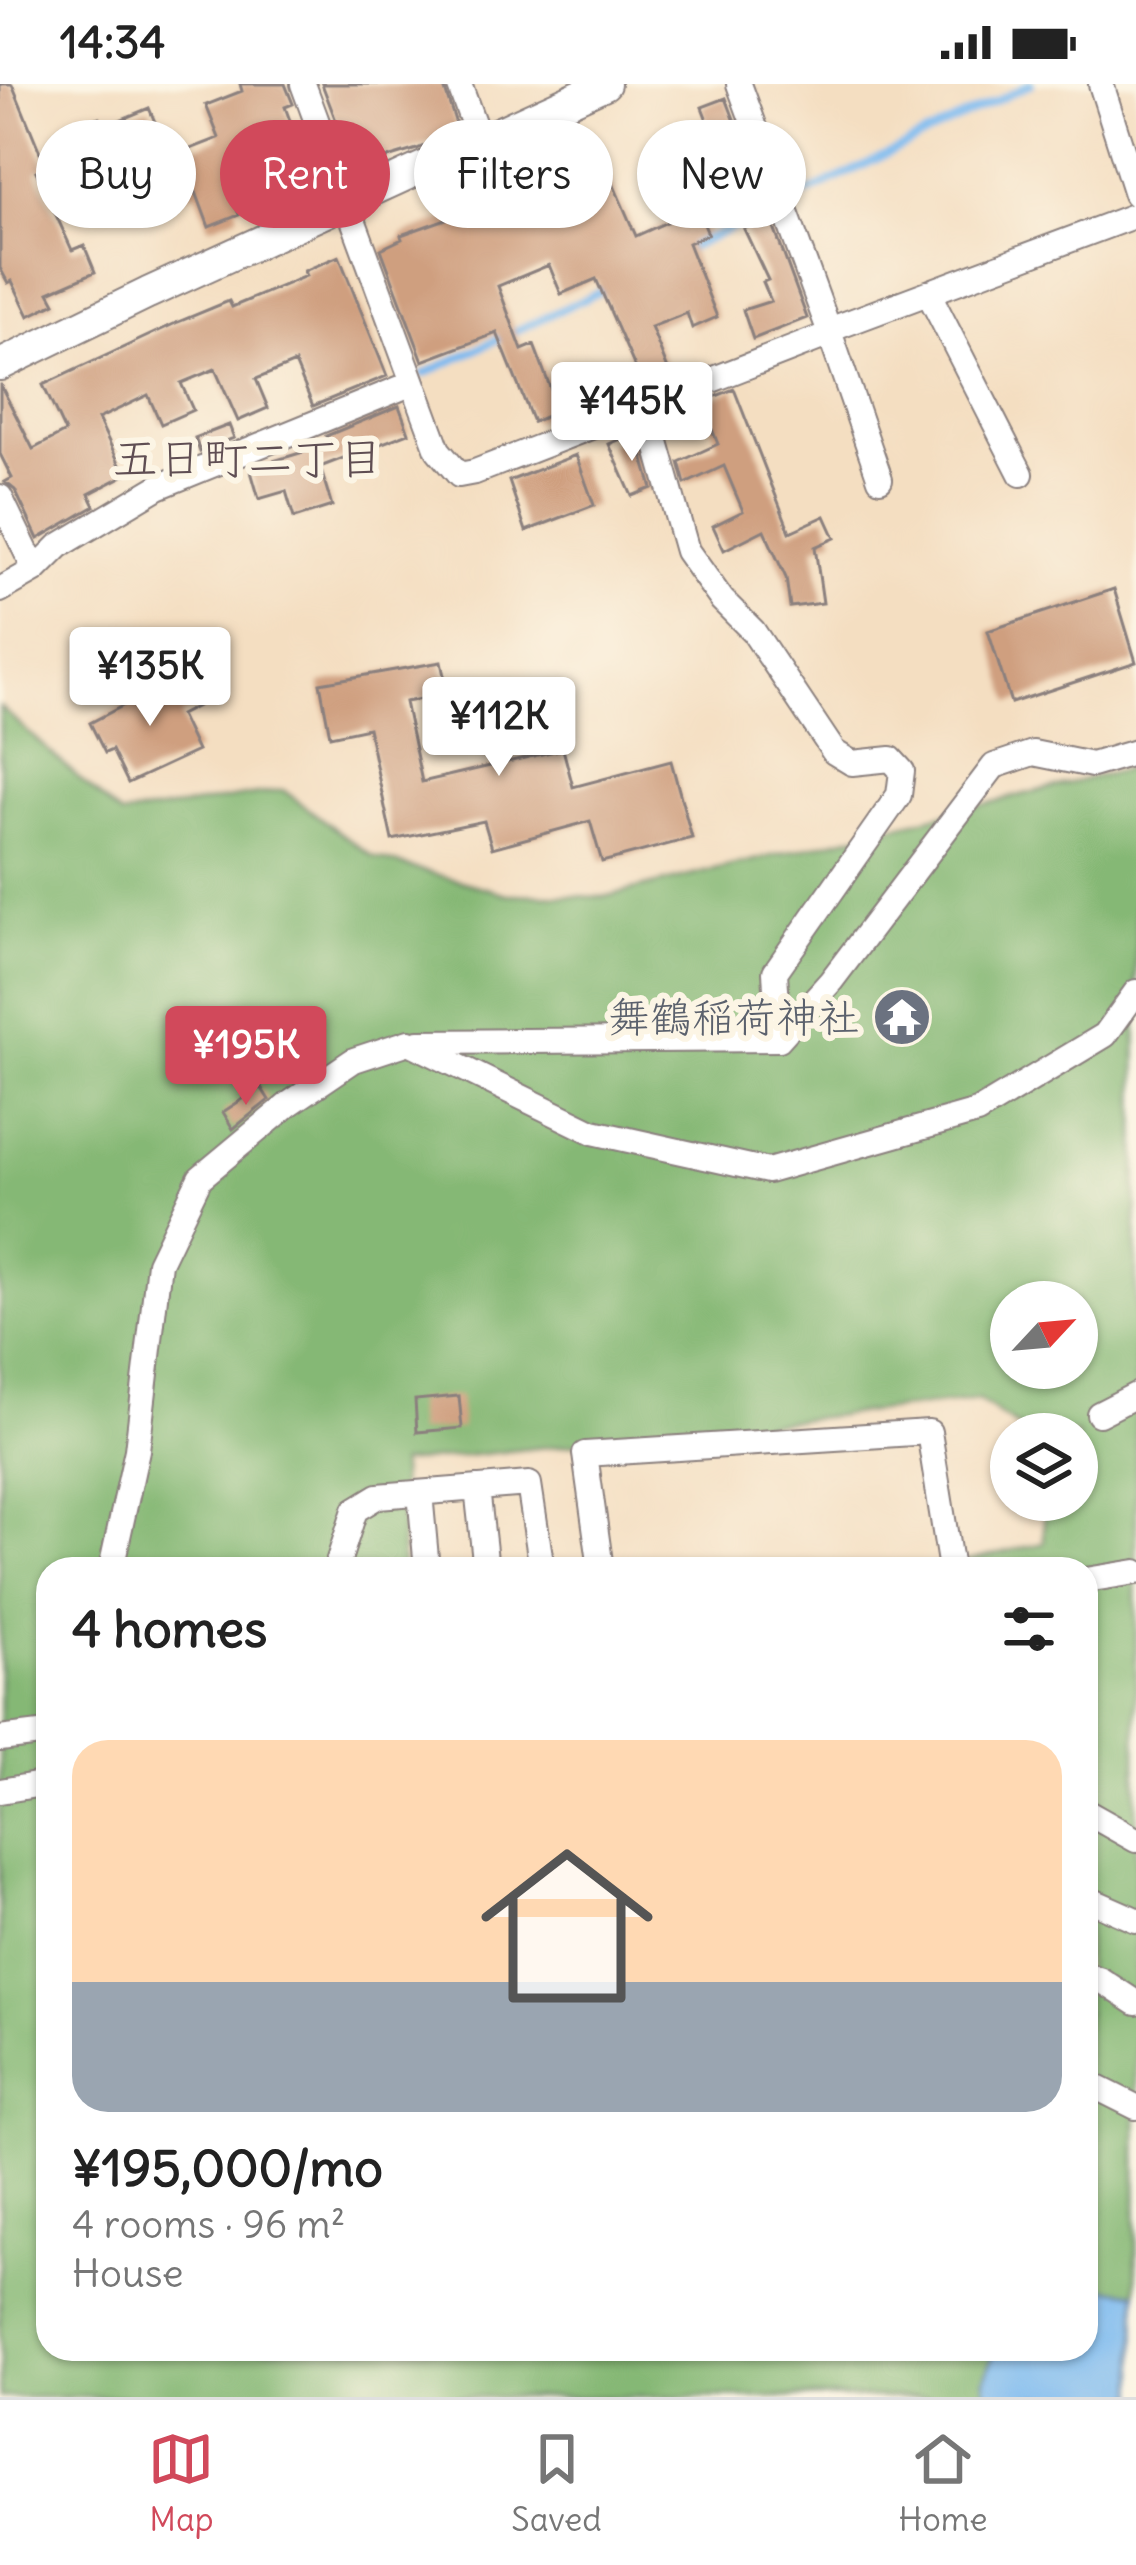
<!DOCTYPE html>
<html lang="en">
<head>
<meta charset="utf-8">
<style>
	:root { --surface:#fff; --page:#f6f6f6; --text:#222; --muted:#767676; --line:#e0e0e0; --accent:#d1495b }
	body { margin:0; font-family:Delius,"Klee One",sans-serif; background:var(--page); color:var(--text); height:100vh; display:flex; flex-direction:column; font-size:45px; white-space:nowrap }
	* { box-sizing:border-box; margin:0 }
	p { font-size:39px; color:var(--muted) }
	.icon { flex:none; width:66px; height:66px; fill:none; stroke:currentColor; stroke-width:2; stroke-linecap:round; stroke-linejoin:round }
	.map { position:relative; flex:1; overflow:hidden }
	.details { position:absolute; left:36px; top:1473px; width:1062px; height:804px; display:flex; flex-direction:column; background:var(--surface); border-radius:36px; box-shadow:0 3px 9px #0004 }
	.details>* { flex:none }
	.top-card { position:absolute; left:36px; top:36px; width:1065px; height:108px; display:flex; gap:24px }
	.needle { width:78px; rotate:64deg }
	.buttons { position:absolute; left:990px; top:1197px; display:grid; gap:24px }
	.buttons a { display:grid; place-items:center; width:108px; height:108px; border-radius:50%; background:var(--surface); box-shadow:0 3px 9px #0004; font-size:60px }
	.price { position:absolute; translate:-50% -102px; padding:0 27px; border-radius:12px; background:#fff; color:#222; font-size:39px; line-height:78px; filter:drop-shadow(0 3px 6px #0008) }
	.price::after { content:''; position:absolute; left:50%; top:72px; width:36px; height:27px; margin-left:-18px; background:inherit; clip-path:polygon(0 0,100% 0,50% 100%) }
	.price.selected { background:var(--accent); color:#fff }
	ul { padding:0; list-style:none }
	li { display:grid; align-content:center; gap:24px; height:636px; padding:0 36px }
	li span { display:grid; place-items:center; height:372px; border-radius:36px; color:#555 }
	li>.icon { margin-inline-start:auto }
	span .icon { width:216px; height:216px; fill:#fffc; stroke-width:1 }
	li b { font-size:51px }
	h2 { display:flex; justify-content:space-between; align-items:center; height:144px; padding:0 36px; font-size:51px }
	.chip { padding:0 42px; border-radius:54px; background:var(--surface); box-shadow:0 3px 9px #0004; font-size:42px; line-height:108px }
	.chip.selected { background:var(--accent); color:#fff }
	.status { display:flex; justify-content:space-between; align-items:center; height:84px; padding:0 60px; background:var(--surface); direction:ltr }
	.status svg { height:33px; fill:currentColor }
	.tab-bar { display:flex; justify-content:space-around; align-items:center; height:168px; border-top:3px solid var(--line); background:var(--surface); font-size:33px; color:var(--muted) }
	.tab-bar a { display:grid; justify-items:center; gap:6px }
	.tab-bar .selected { color:var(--accent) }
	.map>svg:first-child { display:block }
	.forest { fill:#85b874; stroke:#546d58; stroke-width:3; fill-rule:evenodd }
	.water { fill:#7cbaf0; stroke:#4f6e96; stroke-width:3 }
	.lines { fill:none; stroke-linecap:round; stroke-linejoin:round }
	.stream { stroke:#7cbaf0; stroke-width:8 }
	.building { fill:#cf9f7f }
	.minor-casing { stroke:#8b807e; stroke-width:28 }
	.major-casing { stroke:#8b807e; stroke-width:34 }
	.minor { stroke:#fff; stroke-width:24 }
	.major { stroke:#fff; stroke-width:30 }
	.labels { text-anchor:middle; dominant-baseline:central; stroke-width:12; stroke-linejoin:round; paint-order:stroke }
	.worship-label { font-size:42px; fill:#5b616d; stroke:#fcf5e5; text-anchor:end }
	.neighbourhood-label { font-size:45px; fill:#5f4e53; stroke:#fcf5e5 }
</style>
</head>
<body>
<div class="status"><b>14:34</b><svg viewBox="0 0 49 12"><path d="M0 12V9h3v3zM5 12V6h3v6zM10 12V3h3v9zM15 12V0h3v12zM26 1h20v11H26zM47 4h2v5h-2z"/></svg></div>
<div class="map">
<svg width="1136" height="2313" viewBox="0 0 1136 2313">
	<rect width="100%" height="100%" fill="#fcf5e5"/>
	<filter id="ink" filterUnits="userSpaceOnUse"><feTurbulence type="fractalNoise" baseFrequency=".00833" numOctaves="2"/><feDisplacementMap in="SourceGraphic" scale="24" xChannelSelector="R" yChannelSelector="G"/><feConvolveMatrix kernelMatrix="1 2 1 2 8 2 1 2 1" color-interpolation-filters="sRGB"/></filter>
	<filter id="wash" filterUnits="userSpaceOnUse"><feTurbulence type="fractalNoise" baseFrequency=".004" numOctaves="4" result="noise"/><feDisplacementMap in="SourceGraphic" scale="48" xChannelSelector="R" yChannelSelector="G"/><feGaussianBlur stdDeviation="2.7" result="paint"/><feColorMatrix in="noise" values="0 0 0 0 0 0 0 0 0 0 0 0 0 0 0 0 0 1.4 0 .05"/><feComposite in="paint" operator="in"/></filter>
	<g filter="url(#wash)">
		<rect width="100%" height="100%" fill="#f4dec1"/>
		<path class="forest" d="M0,623L121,732L283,706L373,773L507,810L604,813L1136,683V2209L1086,2202V1485H930L1044,1459V1416H1077V1350H1027L978,1316L400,1379L402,1485H48V2265H995L985,2296L987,2313H0ZM1011,1218H1077V1284H1011Z"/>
		<path class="water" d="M1086,2202L1136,2209V2313H987L985,2296L995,2265H1086Z"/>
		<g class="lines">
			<path class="stream" d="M799,113L1031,0
				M685,166L767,128
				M424,290L607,204"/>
		</g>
		<g id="blocks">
			<path class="building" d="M0,0H12L46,83L36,87L72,166L84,161L95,188L49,208L55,219L29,232L12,197L8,199L0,184Z
				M240,0H285L293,20L285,23L310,91L236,123L239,131L209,143L196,108L150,127L120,54L90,67L78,41L99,33L103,43L149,24L170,73L219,54L206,21L242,7Z
				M322,0H443L458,46L417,65L354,84Z
				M726,14L750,77L718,89L695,41L707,36L702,23Z
				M591,49L636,152L667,138L657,114L687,100L708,150L688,159L717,233L692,244L687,229L651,243L669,288L642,299L596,195L561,210L549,181L498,202L522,266L534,261L559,327L533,338L497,249L423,277L381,165L402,155L401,151L474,125L472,119L510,102L520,126L580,101L563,61Z
				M770,133L807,234L753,255L743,226L771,217L763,198L768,196L744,145Z
				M339,172L387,292L313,322L295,279L256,295L268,324L238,337L215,285L181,299L193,326L161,340L148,311L98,335L125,391L89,410L95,422L38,455L15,406L5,398L12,394L0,370V300L33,365L65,348L43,301L178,238L229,217L232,223L306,192L304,187Z
				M734,305L790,448L825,432L835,454L815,463L823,519L790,523L786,494L764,446L724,466L713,442L743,427L724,382L685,400L679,378L718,360L701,318Z
				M399,322L409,349L320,383L332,422L294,434L286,407L259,415L250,384L330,360L326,352Z
				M229,341L234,354L200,368L195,354Z
				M632,350L638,356L652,404L632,412L609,360Z
				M576,371L594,421L526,447L509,397Z
				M1114,505L1136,578L1011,619L988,547Z
				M441,578L448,610L405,618L422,698L563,665L573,703L671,677L692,754L602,778L590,737L492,764L484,737L392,756L368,644L330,652L320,599Z
				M188,588L203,619L180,631L197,667L128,699L112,666L105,669L90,639Z
				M261,1003L269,1016L233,1045L223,1028Z
				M459,1312L462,1344L417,1348L415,1316Z"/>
		</g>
	</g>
	<g filter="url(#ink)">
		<use href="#blocks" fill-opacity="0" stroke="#8b807e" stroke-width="3"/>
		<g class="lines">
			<defs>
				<path id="minor" d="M303,0L438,366L459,391L475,388L830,250L829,246L1136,131
					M459,0L480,58
					M739,0L829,246
					M1101,0L1136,110
					M929,210L1021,390
					M830,250L880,395
					M633,328L653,347L687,467L722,516L753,547L834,668L852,679L891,675L902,687L899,711L775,888L779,955
					M0,413L35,486L59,462L158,403L413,299
					M0,506L35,486
					M419,958L779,955L831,897L994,682L1033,669L1092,681L1136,668
					M1099,1330L1136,1311
					M477,1404L486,1485
					M420,1409L427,1485
					M111,1485L137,1366L159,1179L200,1094L289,1020L354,976L409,958L593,1048L768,1087L977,1028L1105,951L1136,908
					M336,1485L355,1426L378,1412L529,1400L542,1485
					M601,1485L585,1370L929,1348L951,1485
					M1086,1496L1136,1488
					M0,1655L48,1649
					M0,1707L48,1699
					M1086,1728L1136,1756
					M1086,1814L1136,1836
					M1086,1891L1101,1896L1136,1919
					M1086,1998L1136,2023"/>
				<path id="major" d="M0,281L148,209L605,0"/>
			</defs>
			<use href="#minor" class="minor-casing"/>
			<use href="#major" class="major-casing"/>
			<use href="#minor" class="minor"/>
			<use href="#major" class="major"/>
		</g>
	</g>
	<defs>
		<symbol id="temple-disc" viewBox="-11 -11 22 22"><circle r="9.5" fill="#6b7280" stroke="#fcf5e5"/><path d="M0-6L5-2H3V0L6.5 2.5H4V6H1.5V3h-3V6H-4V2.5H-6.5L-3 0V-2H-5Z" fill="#fff"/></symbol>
	</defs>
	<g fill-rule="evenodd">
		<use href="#temple-disc" x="869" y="900" width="66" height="66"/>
	</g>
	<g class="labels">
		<g class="worship-label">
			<text x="860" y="933">舞鶴稲荷神社</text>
		</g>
		<g class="neighbourhood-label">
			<text x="248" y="374">五日町二丁目</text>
		</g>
	</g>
</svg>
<div class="buttons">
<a><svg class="needle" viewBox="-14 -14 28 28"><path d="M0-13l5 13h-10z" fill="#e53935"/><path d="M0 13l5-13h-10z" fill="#767676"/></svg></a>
<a><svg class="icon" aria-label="layers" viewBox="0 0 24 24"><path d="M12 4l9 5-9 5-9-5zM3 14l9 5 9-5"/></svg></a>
</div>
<b class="price" style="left:632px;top:380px">¥145K</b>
<b class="price" style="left:150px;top:645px">¥135K</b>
<b class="price" style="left:499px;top:695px">¥112K</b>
<b class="price selected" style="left:246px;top:1024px">¥195K</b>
<div class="top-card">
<a class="chip">Buy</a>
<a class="chip selected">Rent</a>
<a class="chip">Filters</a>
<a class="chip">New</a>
</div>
<section class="details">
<h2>4 homes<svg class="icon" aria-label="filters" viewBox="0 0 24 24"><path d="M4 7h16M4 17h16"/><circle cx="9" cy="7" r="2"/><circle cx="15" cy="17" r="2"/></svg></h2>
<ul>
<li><span style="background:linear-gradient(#ffd9b3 65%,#9aa5b1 0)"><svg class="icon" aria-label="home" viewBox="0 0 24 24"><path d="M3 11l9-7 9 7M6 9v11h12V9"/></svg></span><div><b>¥195,000/mo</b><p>4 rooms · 96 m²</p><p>House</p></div></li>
</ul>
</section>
</div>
<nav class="tab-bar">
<a class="selected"><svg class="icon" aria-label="map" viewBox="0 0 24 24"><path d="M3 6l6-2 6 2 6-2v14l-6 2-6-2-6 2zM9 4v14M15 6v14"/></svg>Map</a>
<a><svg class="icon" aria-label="saved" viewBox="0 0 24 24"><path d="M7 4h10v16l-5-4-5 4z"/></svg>Saved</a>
<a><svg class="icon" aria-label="home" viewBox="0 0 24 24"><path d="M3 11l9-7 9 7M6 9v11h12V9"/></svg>Home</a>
</nav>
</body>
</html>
